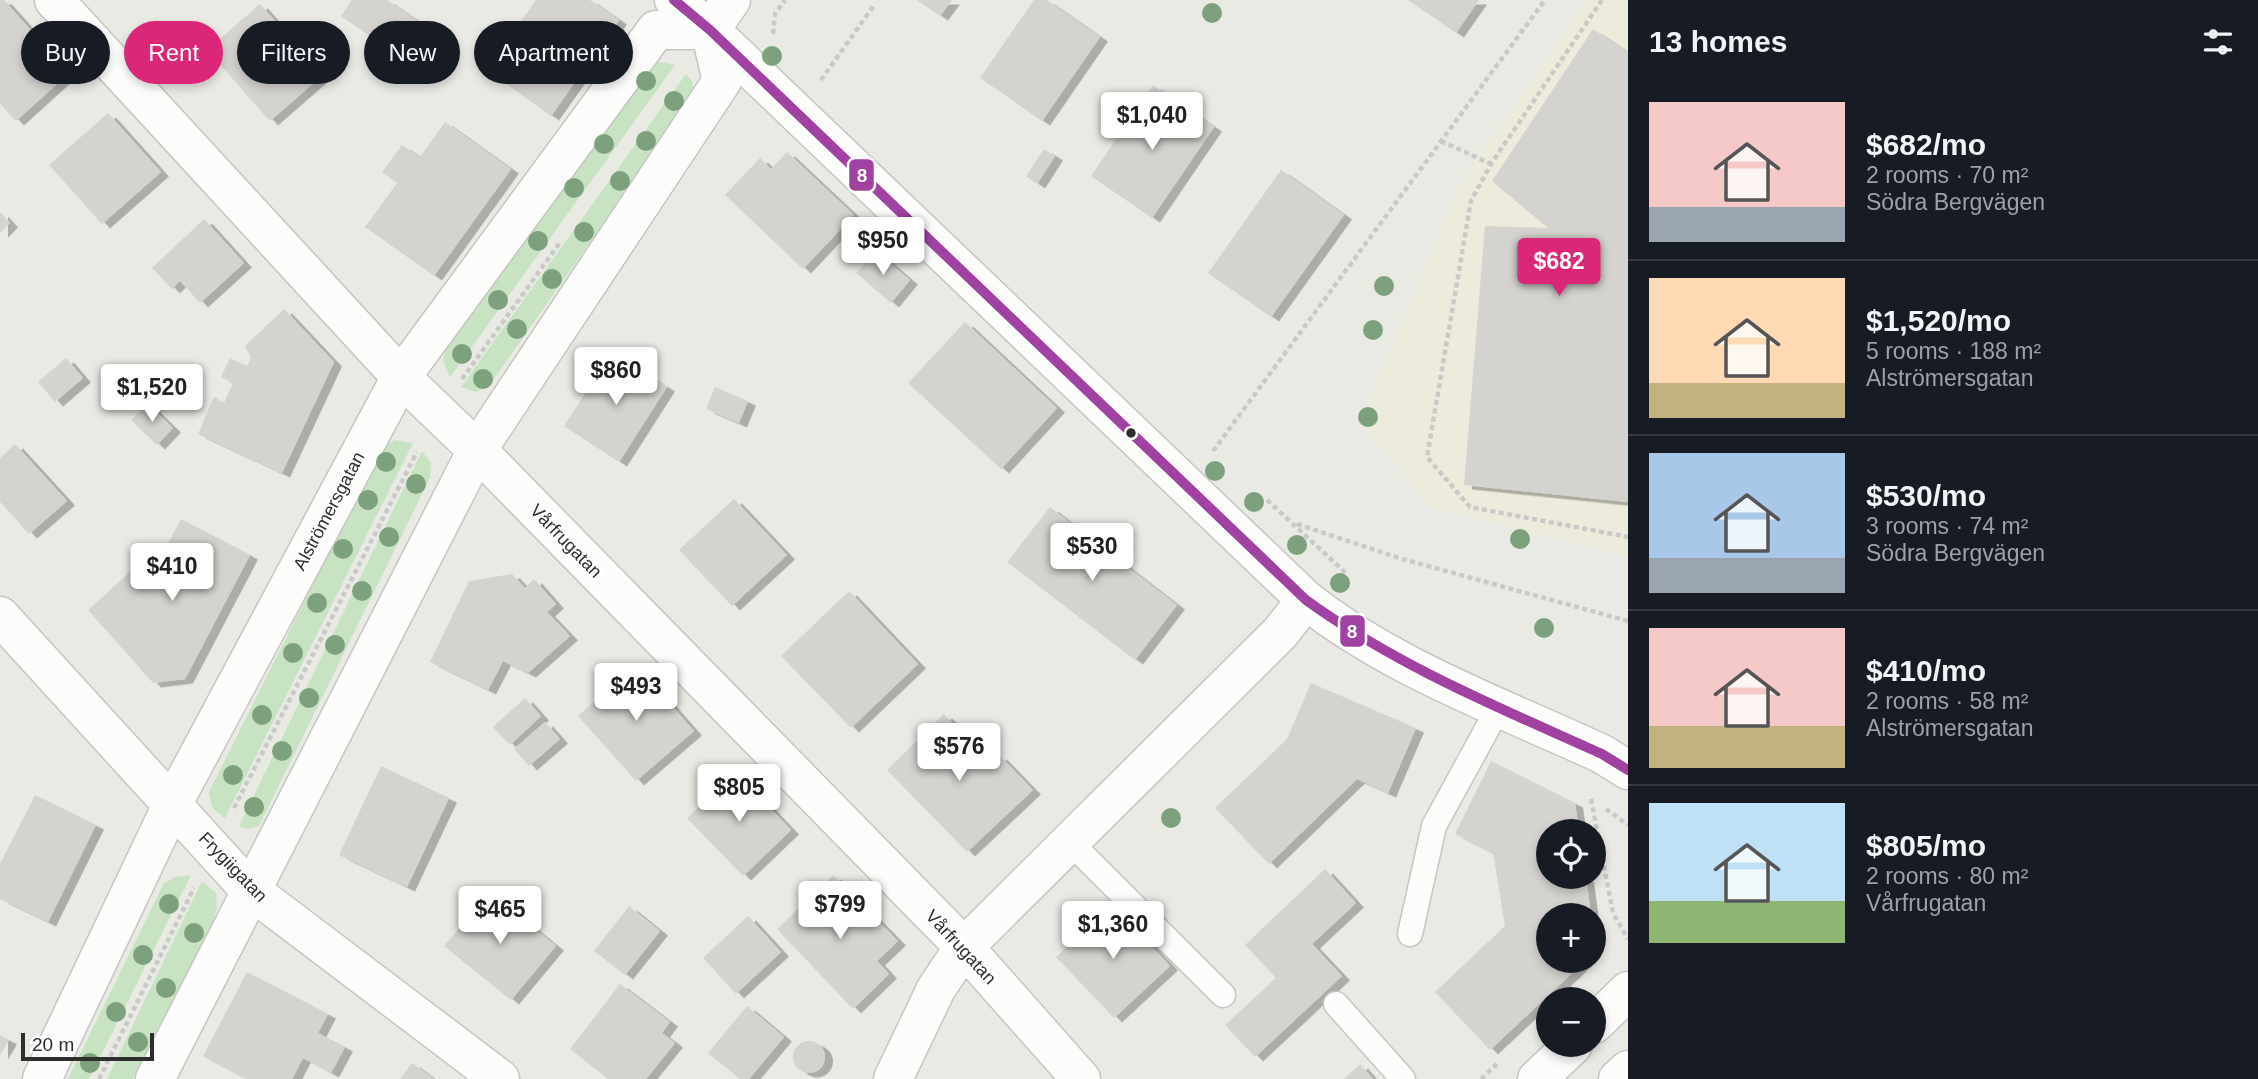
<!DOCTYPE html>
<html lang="en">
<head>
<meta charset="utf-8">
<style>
	:root { --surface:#171b24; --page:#20242c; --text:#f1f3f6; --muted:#9ea1a6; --line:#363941; --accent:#db2777 }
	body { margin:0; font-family:Helvetica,sans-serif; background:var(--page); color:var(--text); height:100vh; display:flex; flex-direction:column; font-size:26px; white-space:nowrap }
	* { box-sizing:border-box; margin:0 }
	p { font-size:23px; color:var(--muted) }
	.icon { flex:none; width:38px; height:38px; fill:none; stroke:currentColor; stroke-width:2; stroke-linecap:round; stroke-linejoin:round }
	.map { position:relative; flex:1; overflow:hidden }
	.sheet { display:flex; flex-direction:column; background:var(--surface); width:630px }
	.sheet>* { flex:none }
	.top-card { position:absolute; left:21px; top:21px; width:665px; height:63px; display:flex; gap:14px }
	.controls { position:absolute; left:1536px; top:819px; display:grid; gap:14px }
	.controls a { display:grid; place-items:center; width:70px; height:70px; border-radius:50%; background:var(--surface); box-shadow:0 4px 10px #0003; font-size:35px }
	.scale { position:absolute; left:21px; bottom:18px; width:133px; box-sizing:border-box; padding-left:7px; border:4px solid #2e2e2e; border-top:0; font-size:19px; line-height:24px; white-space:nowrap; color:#2e2e2e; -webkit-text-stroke:5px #fff; paint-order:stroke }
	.price { position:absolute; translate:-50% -60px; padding:0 16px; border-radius:7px; background:#fff; color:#222; font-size:23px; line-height:46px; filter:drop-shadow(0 2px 4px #0008) }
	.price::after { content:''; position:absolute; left:50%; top:42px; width:21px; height:16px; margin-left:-10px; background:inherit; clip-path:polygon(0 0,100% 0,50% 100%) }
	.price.on { background:var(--accent); color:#fff }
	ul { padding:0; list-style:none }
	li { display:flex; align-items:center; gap:21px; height:175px; padding:0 21px }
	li+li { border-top:2px solid var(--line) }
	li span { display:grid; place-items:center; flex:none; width:196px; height:140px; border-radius:0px; color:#555 }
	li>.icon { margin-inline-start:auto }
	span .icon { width:84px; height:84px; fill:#fffc; stroke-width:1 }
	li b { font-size:30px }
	h2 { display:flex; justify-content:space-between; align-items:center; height:84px; padding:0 21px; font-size:30px }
	.tag { padding:0 24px; border-radius:32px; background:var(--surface); box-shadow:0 4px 10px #0003; font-size:24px; line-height:63px }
	.tag.on { background:var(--accent); color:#fff }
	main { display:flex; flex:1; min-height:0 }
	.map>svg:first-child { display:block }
	.education { fill:#ecebdc }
	.green { fill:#c7e3c2 }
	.building { fill:#d4d3cf; filter:url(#shadow) }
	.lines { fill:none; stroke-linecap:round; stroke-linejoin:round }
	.service-casing { stroke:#c5c5c4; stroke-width:27 }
	.minor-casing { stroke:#c5c5c4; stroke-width:41 }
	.tertiary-casing { stroke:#c5c5c4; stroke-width:41 }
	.secondary-casing { stroke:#c5c5c4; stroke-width:41 }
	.path { stroke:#c9c9c8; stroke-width:4.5; stroke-dasharray:5 3.5; stroke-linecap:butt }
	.service { stroke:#fcfcfb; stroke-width:24 }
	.minor { stroke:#fcfcfb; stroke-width:38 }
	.tertiary { stroke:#fcfcfb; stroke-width:38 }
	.secondary { stroke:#fcfcfb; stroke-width:38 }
	.bus-1-casing { stroke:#fff; stroke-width:16 }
	.bus-1 { stroke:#a142a2; stroke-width:10 }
	.tree { fill:#7da17c }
	.bus-dot { fill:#2e2e2e; stroke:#fff; stroke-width:2.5 }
	.labels { text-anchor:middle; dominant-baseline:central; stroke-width:6; stroke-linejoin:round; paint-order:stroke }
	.street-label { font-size:18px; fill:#2e2e2e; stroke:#fff }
	.line-badge { stroke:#fff; stroke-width:2.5 }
	.badge-label { font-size:19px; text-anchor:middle; font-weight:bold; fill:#fff }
</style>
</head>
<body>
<main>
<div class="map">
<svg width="1628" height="1079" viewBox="0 0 1628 1079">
	<defs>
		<filter id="shadow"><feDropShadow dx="8" dy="4.5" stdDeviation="0" flood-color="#0004"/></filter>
	</defs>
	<rect width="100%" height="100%" fill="#eaeae5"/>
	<path class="education" d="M1587,0H1628V556L1432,508L1360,423L1459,186Z"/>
	<path class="green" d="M659,62L675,65L450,377L443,361L446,346L641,72Z
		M686,74L692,81L695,93L489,386L476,392L461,387Z
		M395,440L413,443L225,818L212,808L209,792L382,446Z
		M422,451L431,463L430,478L259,826L248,829L239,826Z
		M191,875L89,1079H68L164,883L175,877Z
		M202,881L216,893L217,909L212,923L133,1079H107Z"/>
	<path class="building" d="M0,0H4L69,73L16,121L0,104Z
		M352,0H387L450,43L428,76L341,16Z
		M536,0H590L619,20L551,116L487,70Z
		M917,0H952L940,16Z
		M1034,0H1047L1100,37L1042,121L980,78Z
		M1408,0H1479L1456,33Z
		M260,4L283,30L291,23L308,42L301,48L324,74L270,121L207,50Z
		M1593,29L1628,52V502L1464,485L1485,226L1548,228L1492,181Z
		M1153,85L1214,127L1152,218L1091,176Z
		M108,113L161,172L102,224L49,165Z
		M445,122L511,169L434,276L365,227L397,183L382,172L402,145L420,157Z
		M1044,149L1055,156L1037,184L1026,176Z
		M787,152L854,215L803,269L725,195L760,158L771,169Z
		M1281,170L1344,215L1271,317L1208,273Z
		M0,212L10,223L0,233Z
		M204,219L244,263L200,303L180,281L172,289L152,268Z
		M876,251L910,280L891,303L856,273Z
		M284,309L334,362L282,473L198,434L214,397L224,403L233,383L221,377L230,358L247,366L251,358L245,346Z
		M965,322L1057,408L1001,469L908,383Z
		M612,352L667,387L619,462L564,426Z
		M66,358L83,378L55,402L38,382Z
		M715,387L748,401L739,423L706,409Z
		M147,403L173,428L157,445L131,420Z
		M15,444L67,501L29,534L0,502V458Z
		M734,499L787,555L732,606L679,550Z
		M1050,507L1177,605L1135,660L1007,562Z
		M181,519L250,555L185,679L153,683L88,610L131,571L139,581L152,574Z
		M512,574L525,588L534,579L556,604L547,612L570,636L528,673L503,661L488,690L430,662L469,581Z
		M849,591L918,664L851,728L781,656Z
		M636,665L694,731L636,781L578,716Z
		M1311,683L1416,728L1388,793L1357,779L1269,864L1215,808L1287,739Z
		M525,698L541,716L510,745L493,727Z
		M944,714L991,762L999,755L1033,790L967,852L887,770Z
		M545,722L560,739L529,766L514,749Z
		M1491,761L1575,803L1579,831H1549V877H1586L1591,915H1549V961H1585L1490,1050L1435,992L1505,926L1493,853L1455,834Z
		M381,766L449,798L407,887L339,855Z
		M736,772L791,830L743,876L687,818Z
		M35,795L96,825L48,922L0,899V864Z
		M1325,869L1356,903L1312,944L1342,976L1255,1057L1225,1025L1276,978L1245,945Z
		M833,875L898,941L877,961L889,974L853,1009L777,929Z
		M489,892L556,946L511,1000L444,946Z
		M1112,904L1170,966L1114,1018L1056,957Z
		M629,906L660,931L625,975L594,951Z
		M748,916L781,952L736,994L703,958Z
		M247,972L328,1014L318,1033L345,1047L331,1073L303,1058L292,1079H247L203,1056Z
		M620,984L670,1022L662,1033L675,1043L646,1079H608L570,1049Z
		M747,1006L784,1037L749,1079H740L708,1053Z
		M0,1035L9,1040L0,1055Z
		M793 1057a16 16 0 1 1 32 0a16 16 0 1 1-32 0Z
		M412,1063L434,1079H400Z
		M1360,1064L1373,1079H1344Z"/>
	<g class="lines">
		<defs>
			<path id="service" d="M1069,841L1223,995
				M1410,934L1434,826L1499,707
				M1336,1004L1403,1079"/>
			<path id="minor" d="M54,0L401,377L477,450L964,947L1081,1079
				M710,30L731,0
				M0,616L249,889L500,1079
				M42,1079L173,803L401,377L656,30H710L722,81L477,450L155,1079
				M893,1079L936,989L964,947L1280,633L1306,600"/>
			<path id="tertiary" d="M674,0L710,30L1306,600C1394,669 1501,707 1602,754L1628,770"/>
			<path id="secondary" d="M1594,1024L1628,991
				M1537,1079L1573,1045
				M1618,1079L1628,1070"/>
		</defs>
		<use href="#service" class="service-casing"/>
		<use href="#minor" class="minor-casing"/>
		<use href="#tertiary" class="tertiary-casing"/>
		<use href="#secondary" class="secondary-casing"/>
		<path class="path" d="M1602,0L1491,164L1471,201L1427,457L1470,507L1628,537
			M773,34L775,14L785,0
			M821,80L875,4
			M1441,141L1491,164
			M462,379L561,241
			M1213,451L1545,0
			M1267,500L1348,575
			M1297,524L1402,559L1628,621
			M1591,799L1613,913L1628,939
			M234,808L417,452
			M1606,809L1628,825
			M99,1079L194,888
			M1481,1079L1497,1064"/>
		<use href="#service" class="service"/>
		<use href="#minor" class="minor"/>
		<use href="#tertiary" class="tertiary"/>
		<use href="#secondary" class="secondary"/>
		<defs>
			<path id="bus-1" d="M674,0L710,30L1306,600C1397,666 1500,708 1602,754L1628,770"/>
		</defs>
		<use href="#bus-1" class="bus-1-casing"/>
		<use href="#bus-1" class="bus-1"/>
	</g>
	<g class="tree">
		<circle cx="1212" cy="13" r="10"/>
		<circle cx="772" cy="56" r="10"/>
		<circle cx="646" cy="81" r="10"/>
		<circle cx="674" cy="101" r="10"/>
		<circle cx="646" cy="141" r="10"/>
		<circle cx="604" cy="144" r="10"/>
		<circle cx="620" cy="181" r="10"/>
		<circle cx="574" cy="188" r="10"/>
		<circle cx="584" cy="232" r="10"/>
		<circle cx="538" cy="241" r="10"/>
		<circle cx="552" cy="279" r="10"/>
		<circle cx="1384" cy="286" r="10"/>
		<circle cx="498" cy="300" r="10"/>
		<circle cx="517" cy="329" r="10"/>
		<circle cx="1373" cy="330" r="10"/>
		<circle cx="462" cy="354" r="10"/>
		<circle cx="483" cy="379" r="10"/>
		<circle cx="1368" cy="417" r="10"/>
		<circle cx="386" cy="462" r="10"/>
		<circle cx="1215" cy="471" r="10"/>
		<circle cx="416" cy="484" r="10"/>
		<circle cx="368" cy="500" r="10"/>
		<circle cx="1254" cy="502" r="10"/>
		<circle cx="389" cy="537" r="10"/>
		<circle cx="1520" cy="539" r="10"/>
		<circle cx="1297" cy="545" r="10"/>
		<circle cx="343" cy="549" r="10"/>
		<circle cx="1340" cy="583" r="10"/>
		<circle cx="362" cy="591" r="10"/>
		<circle cx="317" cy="603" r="10"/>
		<circle cx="1544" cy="628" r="10"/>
		<circle cx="335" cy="645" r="10"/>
		<circle cx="293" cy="653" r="10"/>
		<circle cx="309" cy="698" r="10"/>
		<circle cx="262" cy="715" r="10"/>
		<circle cx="282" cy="751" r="10"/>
		<circle cx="233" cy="775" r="10"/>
		<circle cx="254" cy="807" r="10"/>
		<circle cx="1171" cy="818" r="10"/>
		<circle cx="169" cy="904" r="10"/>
		<circle cx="194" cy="933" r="10"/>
		<circle cx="143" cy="955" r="10"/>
		<circle cx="166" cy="988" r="10"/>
		<circle cx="116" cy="1012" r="10"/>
		<circle cx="138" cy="1042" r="10"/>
		<circle cx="90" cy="1063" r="10"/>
	</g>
	<circle class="bus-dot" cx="1131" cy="433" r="6"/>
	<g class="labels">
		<g class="street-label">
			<text transform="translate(329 511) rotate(-62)">Alströmersgatan</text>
			<text transform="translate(566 541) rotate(46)">Vårfrugatan</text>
			<text transform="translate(233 867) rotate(46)">Frygiigatan</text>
			<text transform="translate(961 947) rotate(47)">Vårfrugatan</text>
		</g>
	</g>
	<g class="line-badge">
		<rect x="848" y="158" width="27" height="34" rx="7" fill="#a142a2"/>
		<rect x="1339" y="614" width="27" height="34" rx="7" fill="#a142a2"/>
	</g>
	<g class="badge-label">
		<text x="862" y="182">8</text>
		<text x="1352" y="638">8</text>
	</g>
</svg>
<div class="controls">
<a><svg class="icon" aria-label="locate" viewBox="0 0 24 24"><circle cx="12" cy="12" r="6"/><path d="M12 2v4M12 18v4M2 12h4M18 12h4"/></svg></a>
<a>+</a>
<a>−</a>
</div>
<div class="scale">20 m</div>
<b class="price" style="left:1152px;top:152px">$1,040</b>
<b class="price" style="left:883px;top:277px">$950</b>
<b class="price on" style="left:1559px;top:298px">$682</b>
<b class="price" style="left:616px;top:407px">$860</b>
<b class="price" style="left:152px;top:424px">$1,520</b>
<b class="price" style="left:1092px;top:583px">$530</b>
<b class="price" style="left:172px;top:603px">$410</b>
<b class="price" style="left:636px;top:723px">$493</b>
<b class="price" style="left:959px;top:783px">$576</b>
<b class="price" style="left:739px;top:824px">$805</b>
<b class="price" style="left:840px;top:941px">$799</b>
<b class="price" style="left:500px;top:946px">$465</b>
<b class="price" style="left:1113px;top:961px">$1,360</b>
<div class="top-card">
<a class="tag">Buy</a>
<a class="tag on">Rent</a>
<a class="tag">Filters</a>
<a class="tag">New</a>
<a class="tag">Apartment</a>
</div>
</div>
<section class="sheet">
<h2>13 homes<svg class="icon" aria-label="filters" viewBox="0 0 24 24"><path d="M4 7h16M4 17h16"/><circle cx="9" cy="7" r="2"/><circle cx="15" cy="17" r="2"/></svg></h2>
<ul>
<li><span style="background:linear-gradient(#f6c9c9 75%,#9aa5b1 0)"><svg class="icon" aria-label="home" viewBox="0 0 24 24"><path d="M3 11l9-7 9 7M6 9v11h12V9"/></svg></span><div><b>$682/mo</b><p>2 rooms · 70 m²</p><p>Södra Bergvägen</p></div></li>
<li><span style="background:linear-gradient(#ffd9b3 75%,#c2b280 0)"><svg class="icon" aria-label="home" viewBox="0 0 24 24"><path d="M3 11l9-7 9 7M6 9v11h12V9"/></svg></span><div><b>$1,520/mo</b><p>5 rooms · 188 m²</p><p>Alströmersgatan</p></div></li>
<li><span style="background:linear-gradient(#a9c7e8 75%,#9aa5b1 0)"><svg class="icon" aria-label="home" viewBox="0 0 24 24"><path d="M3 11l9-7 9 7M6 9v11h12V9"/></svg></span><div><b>$530/mo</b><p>3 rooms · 74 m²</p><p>Södra Bergvägen</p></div></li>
<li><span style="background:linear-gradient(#f6c9c9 70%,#c2b280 0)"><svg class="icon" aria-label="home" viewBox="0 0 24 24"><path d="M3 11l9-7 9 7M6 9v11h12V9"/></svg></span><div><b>$410/mo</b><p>2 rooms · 58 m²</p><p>Alströmersgatan</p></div></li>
<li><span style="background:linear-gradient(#bfe0f5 70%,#8fb573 0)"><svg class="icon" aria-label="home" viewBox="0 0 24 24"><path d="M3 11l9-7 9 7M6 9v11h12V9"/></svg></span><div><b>$805/mo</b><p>2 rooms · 80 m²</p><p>Vårfrugatan</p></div></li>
</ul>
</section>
</main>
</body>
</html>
